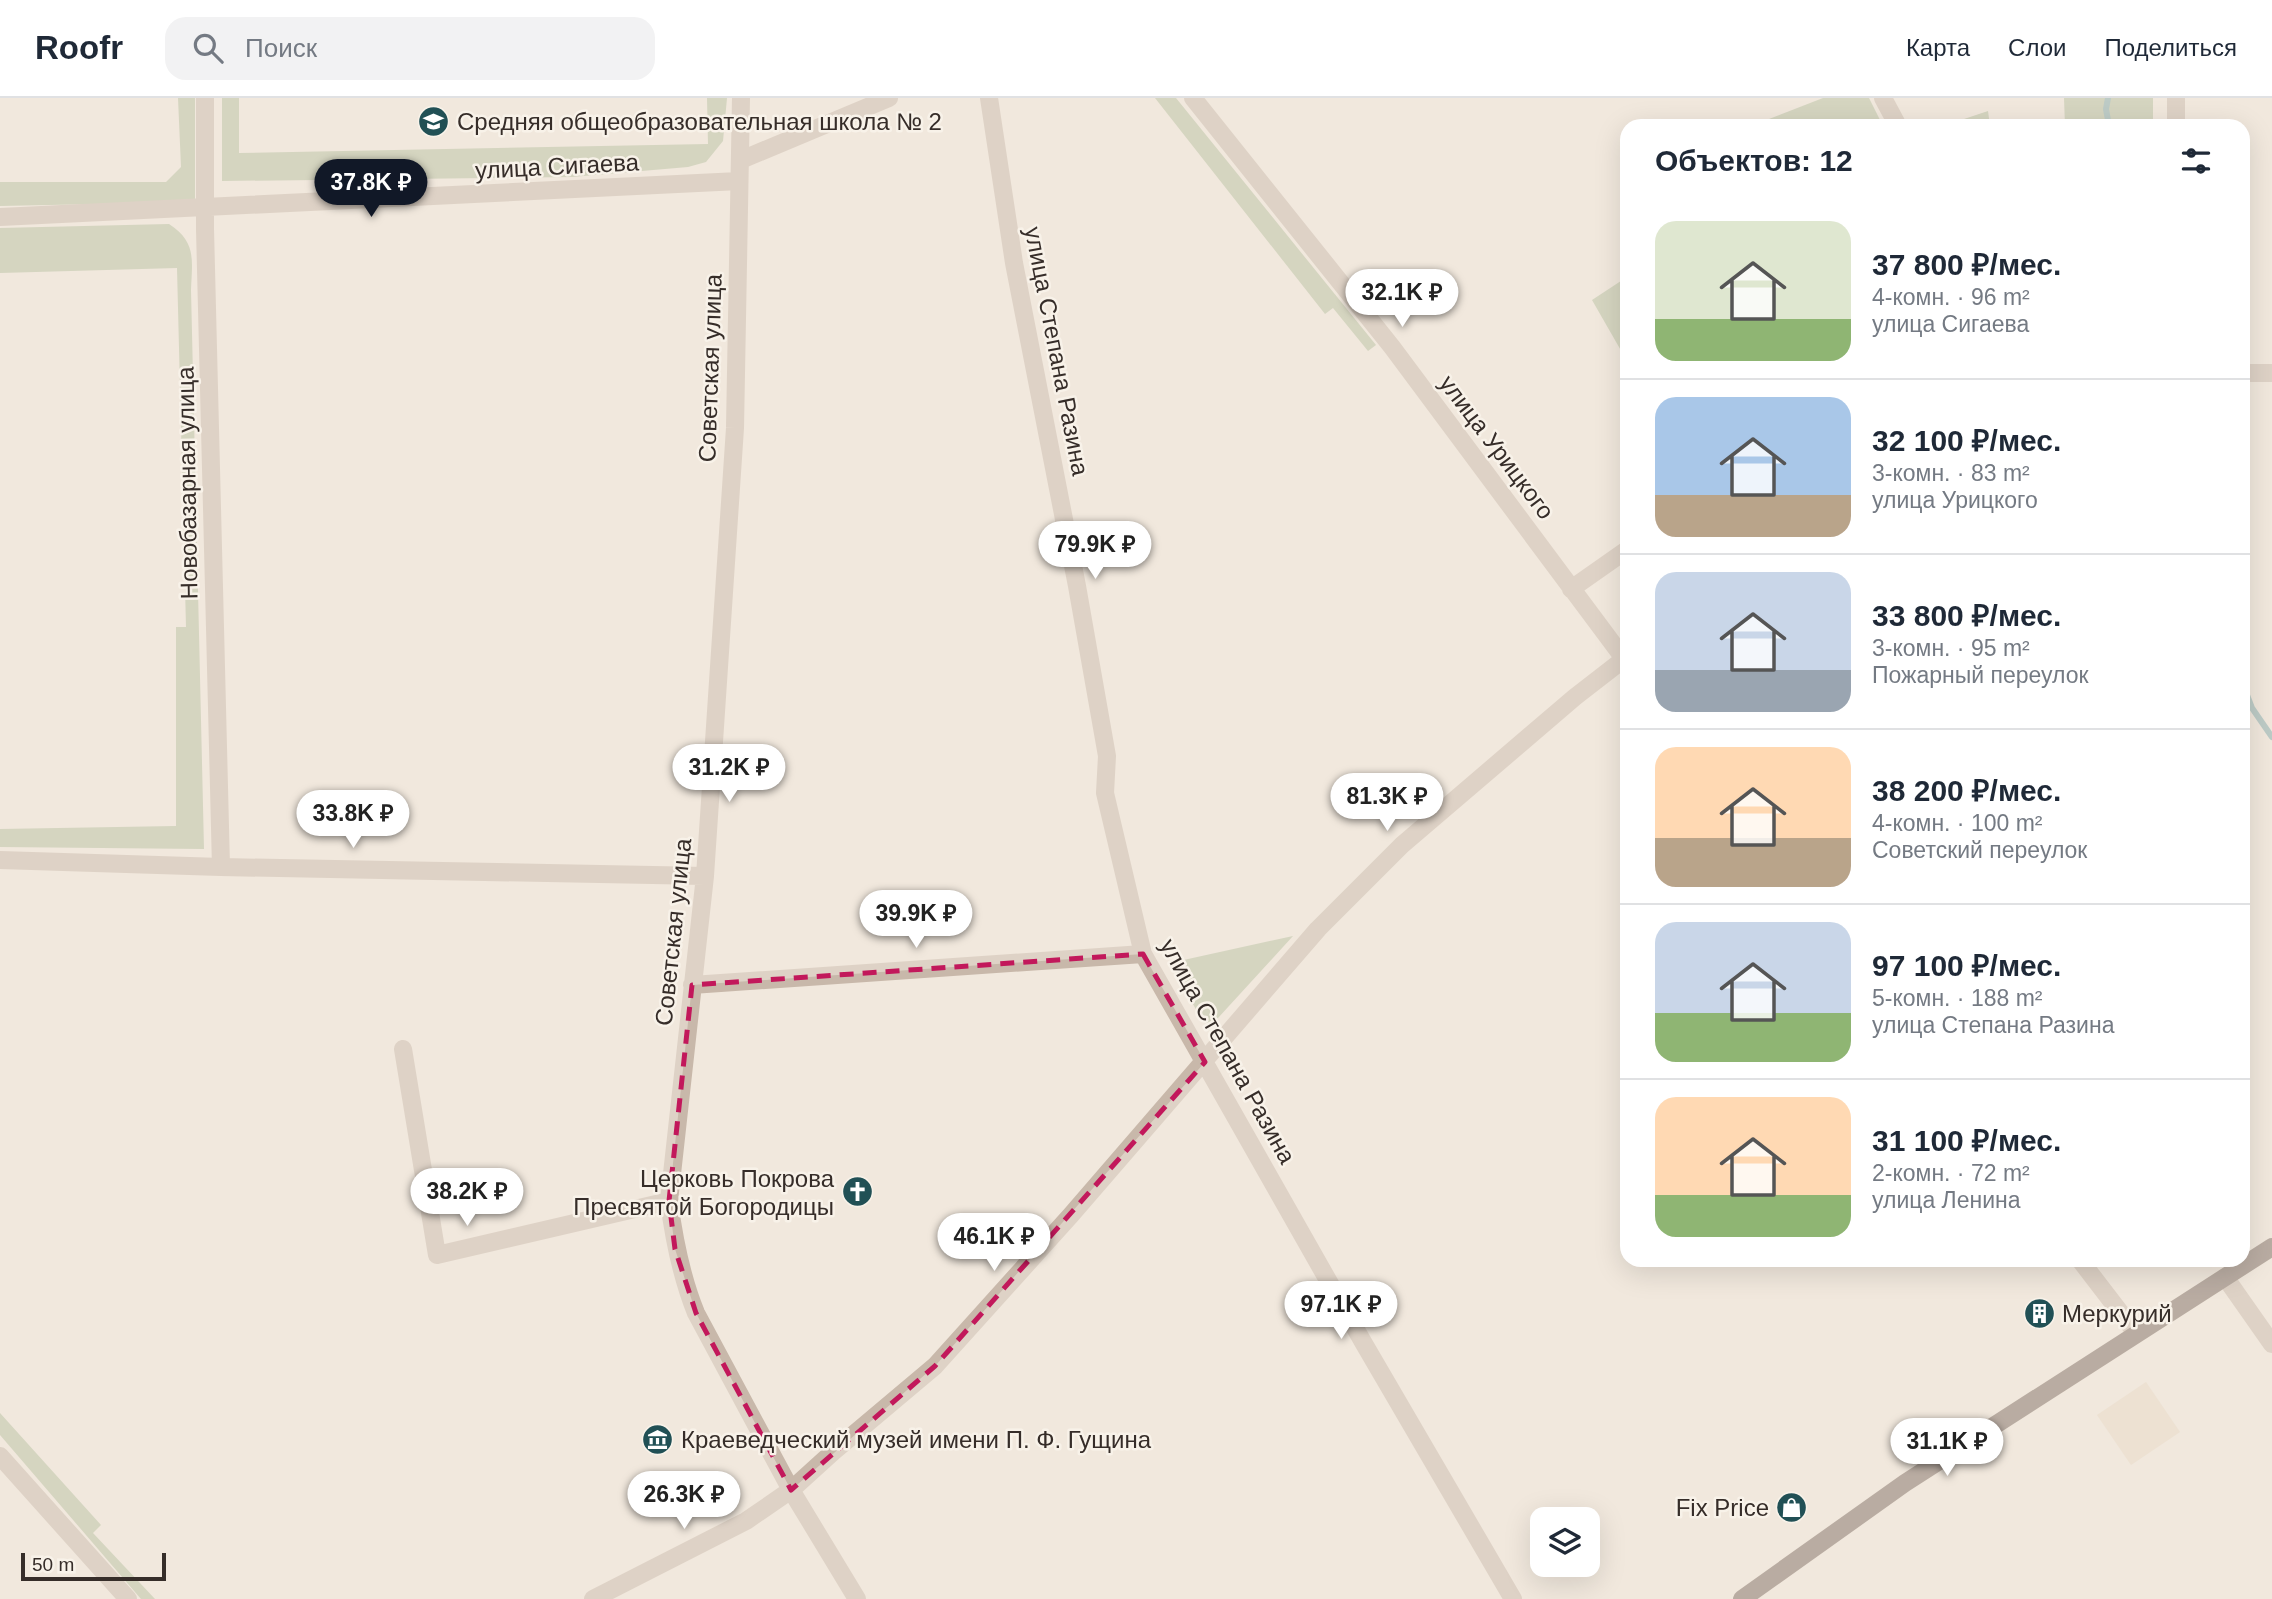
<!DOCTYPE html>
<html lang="ru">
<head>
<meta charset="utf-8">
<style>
	:root { --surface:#fff; --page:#f2f2f3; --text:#1f2937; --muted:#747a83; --line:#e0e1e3; --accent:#111827 }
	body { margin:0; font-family:Arial,sans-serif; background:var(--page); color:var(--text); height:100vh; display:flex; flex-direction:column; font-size:26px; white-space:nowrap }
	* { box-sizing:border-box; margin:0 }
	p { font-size:23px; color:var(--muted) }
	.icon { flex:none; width:38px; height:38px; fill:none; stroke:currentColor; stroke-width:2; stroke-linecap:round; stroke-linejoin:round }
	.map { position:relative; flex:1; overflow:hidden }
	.side { position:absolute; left:1620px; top:21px; width:630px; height:1148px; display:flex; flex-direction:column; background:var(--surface); border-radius:21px; box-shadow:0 7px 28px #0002 }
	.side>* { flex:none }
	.fabs { position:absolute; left:1530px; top:1409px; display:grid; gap:14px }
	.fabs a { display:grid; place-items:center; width:70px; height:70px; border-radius:14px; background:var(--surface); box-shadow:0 7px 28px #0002; font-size:35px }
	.scale { position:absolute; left:21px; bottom:18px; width:145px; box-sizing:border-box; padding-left:7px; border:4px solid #362d29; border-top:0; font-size:19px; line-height:24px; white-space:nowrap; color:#362d29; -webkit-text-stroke:5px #f8f2e9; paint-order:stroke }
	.price { position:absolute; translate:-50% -60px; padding:0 16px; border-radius:24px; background:#fff; color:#222; font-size:23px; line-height:46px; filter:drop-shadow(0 2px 4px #0008) }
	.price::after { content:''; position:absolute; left:50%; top:42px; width:21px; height:16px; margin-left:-10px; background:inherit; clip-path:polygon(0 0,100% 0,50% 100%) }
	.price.selected { background:var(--accent); color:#fff }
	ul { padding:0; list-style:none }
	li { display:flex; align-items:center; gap:21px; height:175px; padding:0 35px }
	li+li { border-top:2px solid var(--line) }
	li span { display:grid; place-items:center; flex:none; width:196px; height:140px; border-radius:21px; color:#555 }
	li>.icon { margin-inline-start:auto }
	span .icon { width:84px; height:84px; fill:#fffc; stroke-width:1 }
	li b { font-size:30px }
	h2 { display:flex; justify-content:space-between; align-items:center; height:84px; padding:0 35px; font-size:30px }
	header { display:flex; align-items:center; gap:42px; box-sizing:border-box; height:98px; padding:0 35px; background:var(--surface); border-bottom:2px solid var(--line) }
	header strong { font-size:33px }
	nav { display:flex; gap:38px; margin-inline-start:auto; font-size:24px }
	.search { width:490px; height:63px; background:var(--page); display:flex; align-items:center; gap:18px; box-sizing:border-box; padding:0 24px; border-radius:21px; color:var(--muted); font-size:26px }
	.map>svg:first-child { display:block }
	.green { fill:#b3bf9e }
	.plaza { fill:#e8d9c5 }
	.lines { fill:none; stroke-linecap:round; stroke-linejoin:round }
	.stream { stroke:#7ea9ac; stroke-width:6 }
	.minor { stroke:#c8b8aa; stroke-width:18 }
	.major { stroke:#77655b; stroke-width:18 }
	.marked { fill:none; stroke:#c2185b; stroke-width:5; stroke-dasharray:14 9; stroke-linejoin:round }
	.labels { text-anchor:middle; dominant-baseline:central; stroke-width:5; stroke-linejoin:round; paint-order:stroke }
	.poi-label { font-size:24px; fill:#362d29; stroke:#f8f2e9; text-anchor:start }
	.street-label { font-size:24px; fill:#362d29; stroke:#f8f2e9 }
</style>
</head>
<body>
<header>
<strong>Roofr</strong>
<div class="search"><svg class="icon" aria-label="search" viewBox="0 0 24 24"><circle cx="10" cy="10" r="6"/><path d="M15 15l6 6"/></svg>Поиск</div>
<nav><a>Карта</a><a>Слои</a><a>Поделиться</a></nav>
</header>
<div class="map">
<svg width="2272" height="1501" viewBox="0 0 2272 1501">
	<rect width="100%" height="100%" fill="#f1e8dd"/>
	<path class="green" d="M178,0H195V104L0,108V84H166L181,69Z
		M222,0H239V55L708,46L707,0H727L723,43L706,64L688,69L572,79L222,83Z
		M1155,0H1176L1376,247L1368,253L1333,210L1325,216Z
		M1823,0H1869L1883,28H1771L1769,21Z
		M2064,0H2153V28H2065Z
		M1988,13L1990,28H1943Z
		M169,126C197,144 192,163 191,192L204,751L0,749V731L176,728V529H186L177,170L0,175V130Z
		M1627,179V263L1592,202Z
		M1293,838L1218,920L1210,925L1203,924L1170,865Z
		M0,1315L101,1427L93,1435L155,1501H141L0,1337Z"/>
	<path class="plaza" d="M2146,1284L2180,1334L2131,1367L2097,1317Z"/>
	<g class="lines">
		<path class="stream" d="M2108,0L2106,11L2109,28
			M2244,589L2252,610L2272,639"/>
		<path class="minor" d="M205,0V131L221,769
			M741,0L735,330L705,778L669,1103C674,1142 681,1178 696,1215L791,1392L857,1501
			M989,0L1014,165L1077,488L1107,658L1105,695L1143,856L1363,1244L1513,1501
			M1193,0L1392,249L1628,566
			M1883,0L1898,28
			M2176,0V28
			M741,62L889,0
			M0,119L739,83
			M2244,275H2272
			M1571,491L1628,451
			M0,762L221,769L705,778
			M692,887L1143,856
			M403,951L437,1157L669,1103
			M2080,1162L2136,1235
			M2225,1179L2272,1246
			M0,1358L128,1501
			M593,1501L746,1423L791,1392L834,1353L935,1268L1071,1117L1318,831L1402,747L1575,599L1624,561"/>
		<path class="major" d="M1742,1501L1905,1385L2272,1149"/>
	</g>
	<path d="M0 0H2272V1501H0ZM1143,856L1205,964L935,1268L791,1392L696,1215L675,1151L669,1103L692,887Z" fill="#f1e8dd" fill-opacity=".55" fill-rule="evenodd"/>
	<path class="marked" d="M1143,856L1205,964L935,1268L791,1392L696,1215L675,1151L669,1103L692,887Z"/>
	<defs>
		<symbol id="school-disc" viewBox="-11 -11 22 22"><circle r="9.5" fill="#215055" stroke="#f8f2e9"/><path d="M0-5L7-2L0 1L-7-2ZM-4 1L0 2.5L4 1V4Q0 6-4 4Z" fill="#fff"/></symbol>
		<symbol id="church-disc" viewBox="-11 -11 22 22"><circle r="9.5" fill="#215055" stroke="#f8f2e9"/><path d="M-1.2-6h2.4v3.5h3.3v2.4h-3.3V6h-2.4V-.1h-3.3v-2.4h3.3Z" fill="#fff"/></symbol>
		<symbol id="building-disc" viewBox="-11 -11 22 22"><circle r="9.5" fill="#215055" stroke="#f8f2e9"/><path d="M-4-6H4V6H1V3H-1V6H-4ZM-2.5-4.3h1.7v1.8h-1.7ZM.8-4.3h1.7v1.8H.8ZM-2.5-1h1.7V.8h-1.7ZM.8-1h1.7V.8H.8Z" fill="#fff"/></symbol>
		<symbol id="museum-disc" viewBox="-11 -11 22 22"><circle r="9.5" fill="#215055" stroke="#f8f2e9"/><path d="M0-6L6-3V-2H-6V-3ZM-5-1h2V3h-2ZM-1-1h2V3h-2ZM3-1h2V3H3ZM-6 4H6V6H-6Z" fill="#fff"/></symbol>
		<symbol id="shop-disc" viewBox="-11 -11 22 22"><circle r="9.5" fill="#215055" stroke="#f8f2e9"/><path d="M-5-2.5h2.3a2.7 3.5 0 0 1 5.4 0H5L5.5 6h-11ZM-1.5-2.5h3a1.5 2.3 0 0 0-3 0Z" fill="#fff"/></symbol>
	</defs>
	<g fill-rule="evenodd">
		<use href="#school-disc" x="416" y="6" width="35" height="35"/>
		<use href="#church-disc" x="840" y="1076" width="35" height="35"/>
		<use href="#building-disc" x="2022" y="1198" width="35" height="35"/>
		<use href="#museum-disc" x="640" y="1324" width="35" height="35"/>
		<use href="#shop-disc" x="1774" y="1392" width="35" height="35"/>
	</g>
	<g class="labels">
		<g class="poi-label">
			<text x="457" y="23">Средняя общеобразовательная школа № 2</text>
			<text x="834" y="1080" text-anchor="end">Церковь Покрова<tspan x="834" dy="28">Пресвятой Богородицы</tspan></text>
			<text x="2062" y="1215">Меркурий</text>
			<text x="681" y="1341">Краеведческий музей имени П. Ф. Гущина</text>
			<text x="1769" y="1409" text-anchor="end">Fix Price</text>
		</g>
		<g class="street-label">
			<text transform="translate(557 68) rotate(-3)">улица Сигаева</text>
			<text transform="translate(1057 253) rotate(79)">улица Степана Разина</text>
			<text transform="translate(710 270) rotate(-88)">Советская улица</text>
			<text transform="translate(1497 349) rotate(53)">улица Урицкого</text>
			<text transform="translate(187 385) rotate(-91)">Новобазарная улица</text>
			<text transform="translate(673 834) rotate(-84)">Советская улица</text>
			<text transform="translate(1228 953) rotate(61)">улица Степана Разина</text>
		</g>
	</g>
</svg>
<div class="fabs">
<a><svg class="icon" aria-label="layers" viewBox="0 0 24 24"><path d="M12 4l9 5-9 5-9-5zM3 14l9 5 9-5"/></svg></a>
</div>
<div class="scale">50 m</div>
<b class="price selected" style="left:371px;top:121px">37.8K ₽</b>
<b class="price" style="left:1402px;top:231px">32.1K ₽</b>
<b class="price" style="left:1095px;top:483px">79.9K ₽</b>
<b class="price" style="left:729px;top:706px">31.2K ₽</b>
<b class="price" style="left:1387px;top:735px">81.3K ₽</b>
<b class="price" style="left:353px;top:752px">33.8K ₽</b>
<b class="price" style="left:916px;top:852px">39.9K ₽</b>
<b class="price" style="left:467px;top:1130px">38.2K ₽</b>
<b class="price" style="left:994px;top:1175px">46.1K ₽</b>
<b class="price" style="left:1341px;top:1243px">97.1K ₽</b>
<b class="price" style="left:1947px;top:1380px">31.1K ₽</b>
<b class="price" style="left:684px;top:1433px">26.3K ₽</b>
<section class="side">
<h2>Объектов: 12<svg class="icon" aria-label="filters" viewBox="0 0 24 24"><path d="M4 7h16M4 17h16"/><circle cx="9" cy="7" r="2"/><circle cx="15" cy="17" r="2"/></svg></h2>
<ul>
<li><span style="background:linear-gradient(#dfe7d0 70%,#8fb573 0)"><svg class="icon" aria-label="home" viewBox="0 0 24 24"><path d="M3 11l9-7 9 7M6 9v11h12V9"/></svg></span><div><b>37 800 ₽/мес.</b><p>4-комн. · 96 m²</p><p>улица Сигаева</p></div></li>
<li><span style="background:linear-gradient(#a9c7e8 70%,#b9a48a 0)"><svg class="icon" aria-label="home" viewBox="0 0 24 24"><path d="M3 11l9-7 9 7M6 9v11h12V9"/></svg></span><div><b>32 100 ₽/мес.</b><p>3-комн. · 83 m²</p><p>улица Урицкого</p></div></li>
<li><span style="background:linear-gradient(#c9d6e8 70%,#9aa5b1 0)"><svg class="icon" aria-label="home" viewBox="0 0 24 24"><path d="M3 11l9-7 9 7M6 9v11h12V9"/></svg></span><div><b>33 800 ₽/мес.</b><p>3-комн. · 95 m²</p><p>Пожарный переулок</p></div></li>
<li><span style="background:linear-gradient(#ffd9b3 65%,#b9a48a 0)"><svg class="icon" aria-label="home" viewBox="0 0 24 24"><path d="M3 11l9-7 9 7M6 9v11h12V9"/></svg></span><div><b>38 200 ₽/мес.</b><p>4-комн. · 100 m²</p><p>Советский переулок</p></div></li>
<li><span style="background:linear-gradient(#c9d6e8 65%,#8fb573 0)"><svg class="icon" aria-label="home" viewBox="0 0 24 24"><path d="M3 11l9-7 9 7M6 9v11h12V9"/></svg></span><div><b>97 100 ₽/мес.</b><p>5-комн. · 188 m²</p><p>улица Степана Разина</p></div></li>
<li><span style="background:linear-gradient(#ffd9b3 70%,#8fb573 0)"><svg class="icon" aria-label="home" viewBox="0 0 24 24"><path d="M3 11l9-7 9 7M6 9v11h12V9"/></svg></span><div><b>31 100 ₽/мес.</b><p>2-комн. · 72 m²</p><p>улица Ленина</p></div></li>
</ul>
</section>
</div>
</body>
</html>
